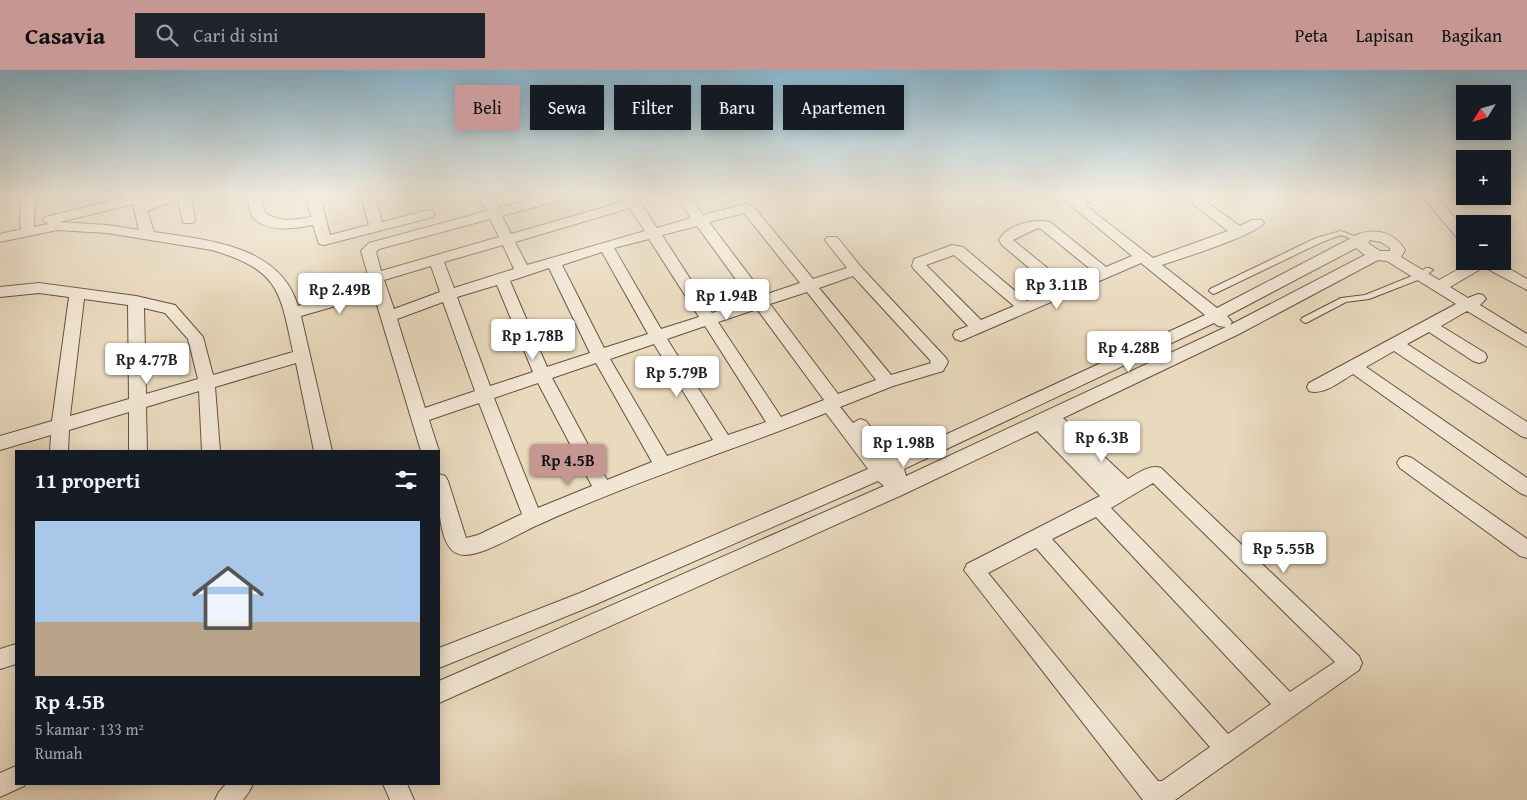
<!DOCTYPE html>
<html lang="id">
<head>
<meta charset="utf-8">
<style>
	:root { --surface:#171b24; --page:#20242c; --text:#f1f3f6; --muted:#9ea1a6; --line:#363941; --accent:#c59692 }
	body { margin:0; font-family:"Gentium Book Plus",serif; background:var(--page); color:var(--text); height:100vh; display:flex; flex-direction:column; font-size:19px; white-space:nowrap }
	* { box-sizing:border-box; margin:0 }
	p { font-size:16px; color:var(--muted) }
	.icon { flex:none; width:28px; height:28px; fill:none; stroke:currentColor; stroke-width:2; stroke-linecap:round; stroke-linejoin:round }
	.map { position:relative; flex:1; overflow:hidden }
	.panel { position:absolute; left:15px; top:380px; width:425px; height:335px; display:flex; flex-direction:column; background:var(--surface); border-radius:0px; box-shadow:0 2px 12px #0003 }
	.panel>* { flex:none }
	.hud { position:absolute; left:455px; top:15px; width:475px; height:45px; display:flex; gap:10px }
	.needle { width:32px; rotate:233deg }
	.fabs { position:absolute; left:1456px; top:15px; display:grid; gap:10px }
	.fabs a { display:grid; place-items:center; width:55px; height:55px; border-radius:0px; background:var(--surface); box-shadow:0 2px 12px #0003; font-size:25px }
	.price { position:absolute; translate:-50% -42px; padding:0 11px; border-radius:5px; background:#fff; color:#222; font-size:16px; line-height:32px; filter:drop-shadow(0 1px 2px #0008) }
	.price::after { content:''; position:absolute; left:50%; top:30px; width:15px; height:11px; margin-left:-8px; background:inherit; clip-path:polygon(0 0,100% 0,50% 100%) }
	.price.current { background:var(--accent); color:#111 }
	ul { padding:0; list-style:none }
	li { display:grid; align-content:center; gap:10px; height:265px; padding:0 20px }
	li+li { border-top:1px solid var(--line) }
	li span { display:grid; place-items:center; height:155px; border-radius:0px; color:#555 }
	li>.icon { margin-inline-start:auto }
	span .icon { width:90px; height:90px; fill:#fffc; stroke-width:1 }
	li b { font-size:21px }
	h2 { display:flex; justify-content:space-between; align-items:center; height:60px; padding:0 20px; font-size:21px }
	.tag { padding:0 18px; border-radius:0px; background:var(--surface); box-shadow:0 2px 12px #0003; font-size:18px; line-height:45px }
	.tag.current { background:var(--accent); color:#111 }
	header { display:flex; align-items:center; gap:30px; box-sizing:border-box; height:70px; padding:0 25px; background:var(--accent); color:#111 }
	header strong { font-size:24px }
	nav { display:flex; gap:28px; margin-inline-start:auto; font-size:18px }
	.search { width:350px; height:45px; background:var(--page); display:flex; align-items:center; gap:12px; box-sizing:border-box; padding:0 18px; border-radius:0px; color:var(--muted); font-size:19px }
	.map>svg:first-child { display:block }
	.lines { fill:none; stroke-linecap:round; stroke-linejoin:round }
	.service-casing { stroke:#665040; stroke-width:2 }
	.minor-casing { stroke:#665040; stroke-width:2 }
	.service { fill:#f1e6d4; fill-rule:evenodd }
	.minor { fill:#f1e6d4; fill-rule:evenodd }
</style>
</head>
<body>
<header>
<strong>Casavia</strong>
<div class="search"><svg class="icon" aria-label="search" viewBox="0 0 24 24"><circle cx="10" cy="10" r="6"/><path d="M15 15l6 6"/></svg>Cari di sini</div>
<nav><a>Peta</a><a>Lapisan</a><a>Bagikan</a></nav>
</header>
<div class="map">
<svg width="1527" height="730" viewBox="0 0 1527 730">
	<rect width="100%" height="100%" fill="#e9d9bd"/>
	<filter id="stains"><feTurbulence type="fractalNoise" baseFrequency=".004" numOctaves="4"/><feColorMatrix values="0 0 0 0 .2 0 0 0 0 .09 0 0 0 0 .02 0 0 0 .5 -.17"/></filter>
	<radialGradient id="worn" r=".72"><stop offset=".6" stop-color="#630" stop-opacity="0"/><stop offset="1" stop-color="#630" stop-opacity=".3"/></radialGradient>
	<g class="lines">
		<defs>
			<path id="service" d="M1341,161L1364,170L1360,172L1341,165L1322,172L1216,223L1213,224L1209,221L1210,219L1316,168Z
				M1426,198H1429L1433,200L1423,208L1369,229L1346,232L1308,252L1305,253L1301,250L1302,248L1341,228L1365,225L1417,204Z"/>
			<path id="minor" d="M21,126H35L34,157L48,154L43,150L45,147L130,126H146V132L160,126H191L195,150L193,153H183L178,129L147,141L154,162C207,170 280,175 298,236L371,215L361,181L369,173L487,141L479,126H493L499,138L543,126H565L564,129L502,146L511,164L626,131L622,126H636L657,158L691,148L676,126H689L703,145L745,134L754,137L813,209L847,198L825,170L827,167H837L861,197L946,288L948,292L943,301L893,316L840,337L853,353L860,349L866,351L895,388L1205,245L1141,193L961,271L955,269L953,265L955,261L968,256L914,199L912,196L914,189L952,175L963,177L1027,231L1054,219L1002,175L999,170C1007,155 1034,148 1050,152L1106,197L1132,186L1060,126H1075L1077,128L1082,126H1101L1085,135L1153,188L1228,161L1183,126H1198L1240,156L1252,150H1262L1264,153C1254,166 1182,188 1162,195L1217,238L1359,164C1378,158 1395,163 1405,180L1401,187L1439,210L1473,191H1496L1527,209V220L1484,197L1450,217L1468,228L1478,224L1483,225L1486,229L1480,235L1527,264V277L1467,241L1441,256L1485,283L1487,287L1485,291L1479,293L1473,291L1429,262L1407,274L1527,352V368L1521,366L1394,281L1366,297L1527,408V426L1520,423L1353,304C1341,311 1323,326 1309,321L1307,317L1309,313L1456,234L1387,191L1378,190L1239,264L1063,348L1128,409C1138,403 1150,394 1161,398L1359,586L1362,593L1359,600L1175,730H1143L964,500L967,494L1100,426L1037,361L902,425L439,633V611L884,416L878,411L594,535L439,598V578L580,523L868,399L826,343C730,381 633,412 540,454C522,461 474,493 456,483C436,472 439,423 439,404L445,406L448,411L466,468L478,465L522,444L479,333L429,350L439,381H421L374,225L301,246L332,381H314L296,293L215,317L220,381H202L199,321L146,337L147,381H129V342L69,360L68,381H50L51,365L0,380V366L52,351L69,227L39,223L0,227V217L39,213L136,226L175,235L203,267L213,305L293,282C280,219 278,200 212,180L107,163L57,160L0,172V164L22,159L20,156ZM133,134L139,160L107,155L60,152ZM630,138L645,161L527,195L515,172ZM744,143L800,213L764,225L709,152ZM490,149L499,167L381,201L376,182L379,179ZM697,156L751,230L712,243L662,165ZM1038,158L1041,159L1094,202L1067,214L1013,170ZM649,169L699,247L661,259L614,178ZM1370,170L1381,172L1390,178V181H1380L1368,173ZM503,175L514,199L454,218L444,192ZM1356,178L1365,185L1230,255L1232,252L1227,246ZM602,182L648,264L604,278L562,195ZM954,185L1014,236L981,250L926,195ZM431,196L440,222L394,239L384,210ZM549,198L590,283L547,297L510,211ZM853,206L930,290L931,293L891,305L819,218ZM497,215L533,302L490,316L457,227ZM807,222L876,310L838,324L770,234ZM84,229L128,235L129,329L70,346ZM443,232L475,321L425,338L397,249ZM144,238L165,243L188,269L198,309L146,324ZM757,239L824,330L781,347L718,252ZM1214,253L1218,256L1226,257L906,406L904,399ZM705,256L766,352L728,365L667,269ZM654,274L713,370L667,386L610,289ZM596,293L652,392L607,410L552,308ZM538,313L592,416L538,438L494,328ZM1153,413L1335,592L1290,622L1111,438ZM1096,447L1271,634L1228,664L1052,469ZM1036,478L1210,677L1162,711H1158L988,503Z
				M247,126H261L264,142C279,153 295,150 311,147L306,126H320L330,165L369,155L361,126H390L389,129L376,132L382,152L428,140L435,144L433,147L324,175L319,174L313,155C296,158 265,164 252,146C249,141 249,132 247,126Z
				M1422,126H1436L1465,159V172L1460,171Z
				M1406,386L1412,388L1527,469V488L1520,486L1400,398L1397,393L1400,388Z
				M16,574V594L0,599V579Z
				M16,696V714H25L24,716L0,727V703Z
				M226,714H253L249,722L243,730H215L219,722Z
				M383,714H407L414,730H390Z"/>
		</defs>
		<use href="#service" class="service-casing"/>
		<use href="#minor" class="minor-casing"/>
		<use href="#service" class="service"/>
		<use href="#minor" class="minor"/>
	</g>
	<linearGradient id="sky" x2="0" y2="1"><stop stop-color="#88b7d0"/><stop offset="0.55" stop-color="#f5eee1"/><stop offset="1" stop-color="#f5eee1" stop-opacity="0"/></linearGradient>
	<rect width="1527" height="228" fill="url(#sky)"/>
	<rect width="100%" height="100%" filter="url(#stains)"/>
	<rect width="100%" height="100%" fill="url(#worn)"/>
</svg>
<div class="fabs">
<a><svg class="needle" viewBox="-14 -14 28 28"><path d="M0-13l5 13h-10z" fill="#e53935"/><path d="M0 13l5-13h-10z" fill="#9ea1a6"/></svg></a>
<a>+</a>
<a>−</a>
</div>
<b class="price" style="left:1057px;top:240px">Rp 3.11B</b>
<b class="price" style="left:340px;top:245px">Rp 2.49B</b>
<b class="price" style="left:727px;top:251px">Rp 1.94B</b>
<b class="price" style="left:533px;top:291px">Rp 1.78B</b>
<b class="price" style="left:1129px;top:303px">Rp 4.28B</b>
<b class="price" style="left:147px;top:315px">Rp 4.77B</b>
<b class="price" style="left:677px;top:328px">Rp 5.79B</b>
<b class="price" style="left:1102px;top:393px">Rp 6.3B</b>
<b class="price" style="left:904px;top:398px">Rp 1.98B</b>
<b class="price current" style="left:568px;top:416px">Rp 4.5B</b>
<b class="price" style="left:1284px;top:504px">Rp 5.55B</b>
<div class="hud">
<a class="tag current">Beli</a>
<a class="tag">Sewa</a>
<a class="tag">Filter</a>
<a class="tag">Baru</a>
<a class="tag">Apartemen</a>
</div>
<section class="panel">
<h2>11 properti<svg class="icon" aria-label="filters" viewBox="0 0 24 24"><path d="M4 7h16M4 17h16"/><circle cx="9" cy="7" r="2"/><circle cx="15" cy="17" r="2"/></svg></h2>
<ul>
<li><span style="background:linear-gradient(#a9c7e8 65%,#b9a48a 0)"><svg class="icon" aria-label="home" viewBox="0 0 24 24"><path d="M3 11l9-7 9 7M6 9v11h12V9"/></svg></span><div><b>Rp 4.5B</b><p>5 kamar · 133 m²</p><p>Rumah</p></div></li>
</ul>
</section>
</div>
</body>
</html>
